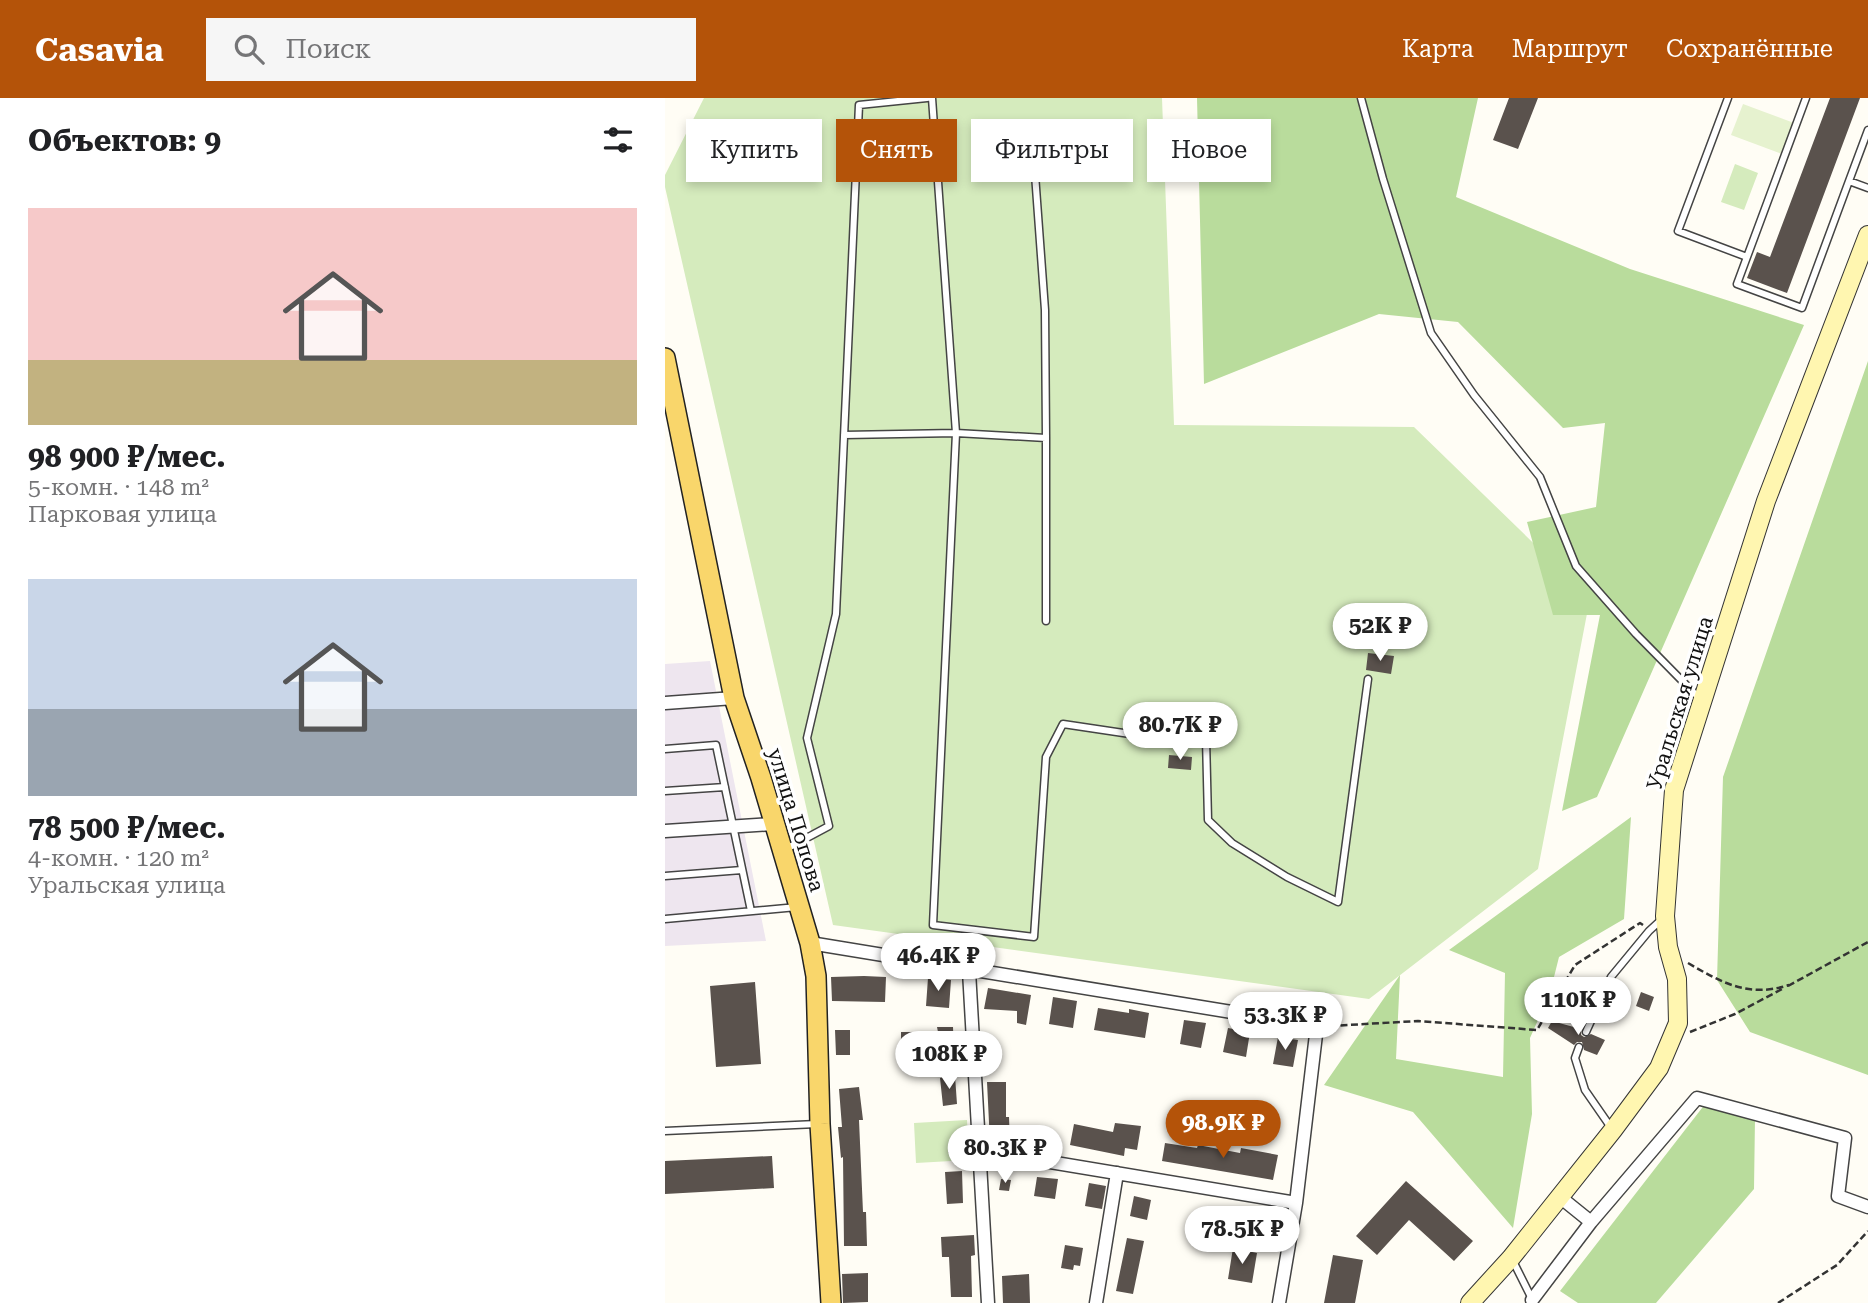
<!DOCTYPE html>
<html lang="ru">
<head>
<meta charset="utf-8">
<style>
	:root { --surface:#fff; --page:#f6f6f6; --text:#202124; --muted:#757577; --accent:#b45309 }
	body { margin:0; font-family:"Roboto Serif",serif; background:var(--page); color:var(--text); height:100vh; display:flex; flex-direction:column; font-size:26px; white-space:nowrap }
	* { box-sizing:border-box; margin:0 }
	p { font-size:23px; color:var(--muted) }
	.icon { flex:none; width:38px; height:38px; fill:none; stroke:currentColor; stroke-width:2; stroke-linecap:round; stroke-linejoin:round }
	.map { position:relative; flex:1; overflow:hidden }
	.details { display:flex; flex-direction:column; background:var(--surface); width:665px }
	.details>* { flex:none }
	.guide { position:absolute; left:21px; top:21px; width:665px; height:63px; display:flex; gap:14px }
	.price { position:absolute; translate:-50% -60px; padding:0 16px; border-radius:24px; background:#fff; color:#222; font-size:23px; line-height:46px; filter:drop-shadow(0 2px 4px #0008) }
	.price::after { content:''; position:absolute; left:50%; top:42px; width:21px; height:16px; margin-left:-10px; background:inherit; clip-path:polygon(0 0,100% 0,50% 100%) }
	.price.on { background:var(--accent); color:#fff }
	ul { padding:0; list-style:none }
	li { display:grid; align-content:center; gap:14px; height:371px; padding:0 28px }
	li span { display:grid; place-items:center; height:217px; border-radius:0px; color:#555 }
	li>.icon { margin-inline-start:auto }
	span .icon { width:126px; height:126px; fill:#fffc; stroke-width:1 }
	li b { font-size:30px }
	h2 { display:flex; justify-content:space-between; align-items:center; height:84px; padding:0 28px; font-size:30px }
	.tag { padding:0 24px; border-radius:0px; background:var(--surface); box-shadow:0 4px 10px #0003; font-size:24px; line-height:63px }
	.tag.on { background:var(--accent); color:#fff }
	header { display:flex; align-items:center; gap:42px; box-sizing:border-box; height:98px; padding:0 35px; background:var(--accent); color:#fff }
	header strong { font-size:33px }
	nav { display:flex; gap:38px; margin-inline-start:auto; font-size:24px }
	.search { width:490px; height:63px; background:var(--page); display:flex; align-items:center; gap:18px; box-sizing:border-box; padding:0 24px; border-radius:0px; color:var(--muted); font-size:26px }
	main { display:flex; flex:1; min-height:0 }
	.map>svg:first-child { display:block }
	.industrial { fill:#eee6ef }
	.green { fill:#d5ebbd }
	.forest { fill:#b9dc9c }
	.pitch { fill:#e6f2cf }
	.building { fill:#5a524d }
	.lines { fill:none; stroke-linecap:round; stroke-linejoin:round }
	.lane-casing { stroke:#444; stroke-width:9 }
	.street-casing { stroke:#444; stroke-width:15 }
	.secondary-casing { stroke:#333; stroke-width:20 }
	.primary-casing { stroke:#222; stroke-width:22 }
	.path { stroke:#333; stroke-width:2.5; stroke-dasharray:7 3.5; stroke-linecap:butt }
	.lane { stroke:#fff; stroke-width:6 }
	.street { stroke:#fff; stroke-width:12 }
	.secondary { stroke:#fff6b0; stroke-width:18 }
	.primary { stroke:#f9d66b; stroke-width:19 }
	.labels { text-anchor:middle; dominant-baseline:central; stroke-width:7; stroke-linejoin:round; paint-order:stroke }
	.street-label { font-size:21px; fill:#111; stroke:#fff }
</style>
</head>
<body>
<header>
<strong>Casavia</strong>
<div class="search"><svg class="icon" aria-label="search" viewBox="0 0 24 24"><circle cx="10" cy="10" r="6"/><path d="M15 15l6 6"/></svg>Поиск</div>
<nav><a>Карта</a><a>Маршрут</a><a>Сохранённые</a></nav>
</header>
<main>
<section class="details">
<h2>Объектов: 9<svg class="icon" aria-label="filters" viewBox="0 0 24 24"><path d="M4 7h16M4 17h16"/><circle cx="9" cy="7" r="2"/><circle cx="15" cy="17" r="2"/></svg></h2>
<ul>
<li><span style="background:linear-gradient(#f6c9c9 70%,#c2b280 0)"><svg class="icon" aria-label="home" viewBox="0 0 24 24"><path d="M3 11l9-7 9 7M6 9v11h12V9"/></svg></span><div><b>98 900 ₽/мес.</b><p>5-комн. · 148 m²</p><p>Парковая улица</p></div></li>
<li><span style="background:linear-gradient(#c9d6e8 60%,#9aa5b1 0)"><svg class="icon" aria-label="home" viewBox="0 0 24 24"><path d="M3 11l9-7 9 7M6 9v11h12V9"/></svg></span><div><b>78 500 ₽/мес.</b><p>4-комн. · 120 m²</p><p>Уральская улица</p></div></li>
</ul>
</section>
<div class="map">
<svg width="1203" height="1205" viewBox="0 0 1203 1205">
	<rect width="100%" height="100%" fill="#fffdf5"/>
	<path class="industrial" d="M45,563L101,843L0,848V566Z"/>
	<path class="green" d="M39,0H497L509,327L749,329L925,500L873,771L704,901L168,827L0,89V77Z
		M1070,66L1093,75L1079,112L1056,104Z
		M302,1022L304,1062L251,1065L249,1025Z"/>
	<path class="forest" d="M532,0H813L791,99L965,171L1139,227L932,699L897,713L935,517H888L862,424L931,409L940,325L898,330L793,224L714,216L539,286Z
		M1203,263V977L1085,934L1052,882L1058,679Z
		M966,719L959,821L894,859L885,895L865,940L867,1016L848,1130L748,1014L659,987L735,877L731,961L838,979L840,875L784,852Z
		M1044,1001L1090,1020L1089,1091L991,1205H913L895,1193Z"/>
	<path class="pitch" d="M1078,6L1129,25L1117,56L1066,37Z"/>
	<path class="building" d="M844,0H873L853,51L828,42Z
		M1165,0H1195L1122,195L1082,180L1092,154L1105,159Z
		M66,37L83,40L81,53L64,51Z
		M703,555L729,558L726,576L701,572Z
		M504,657L527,659L526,672L503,670Z
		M199,878L221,879L220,904L167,903L166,879Z
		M263,880L286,882L284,910L261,908Z
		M90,884L96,966L51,969L45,888Z
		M323,890L366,897L361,927L352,925V913L319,911Z
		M976,894L989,899L984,913L971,908Z
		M388,899L412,903L408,930L384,926Z
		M433,910L464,915V911L484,915L480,940L429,932Z
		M519,922L541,925L536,950L515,946Z
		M887,923L916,931V937L919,939L926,936L940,942L932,957L919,952L917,944H912L909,947L883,930Z
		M272,929H288L289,954L259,956V963H236V934H273Z
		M563,930L585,934L581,959L558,954Z
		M170,932H185V957H171Z
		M613,939L633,942L628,969L608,966Z
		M290,978L292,1006L278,1008L275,980Z
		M322,984H341V1019H344L345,1046L325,1045Z
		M194,989L198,1022H194L198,1114H201L202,1148H179L178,1059L176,1060L173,1029H177L174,991Z
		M450,1025L476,1028L472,1052L460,1050L459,1058L405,1047L409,1026L448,1034Z
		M284,1044L294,1046L293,1056L283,1055Z
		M500,1045L532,1050L533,1047L575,1055L576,1050L613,1057L608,1082L497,1063Z
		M107,1058L109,1090L0,1096V1063Z
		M297,1073L298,1105L282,1106L280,1074Z
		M372,1079L393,1081L390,1101L369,1098Z
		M336,1081L346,1082L344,1093L334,1092Z
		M741,1083L808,1143L789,1163L744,1122L712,1157L691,1138Z
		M424,1085L441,1088L437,1111L420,1108Z
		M469,1098L486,1102L482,1122L465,1118Z
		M590,1113L608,1117L605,1135L586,1132Z
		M309,1137L310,1157L306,1158L307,1199H286L284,1159H277L276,1139Z
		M462,1140L479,1143L468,1196L451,1193Z
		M400,1147L418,1150L415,1168L409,1167L408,1172L396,1170Z
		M568,1150L592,1155L587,1185L563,1181Z
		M668,1157L698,1162L690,1205H659Z
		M203,1175V1204L178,1205L177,1176Z
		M364,1176L365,1205H338L337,1178Z"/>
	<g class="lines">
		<defs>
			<path id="lane" d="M267,0L291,335L268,827L369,839L381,659L398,626L465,636L492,627L541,640L543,722L567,745L622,779L673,804L703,581
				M696,0L718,81L766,235L809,297L875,379L911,468L971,536L1036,602
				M1063,0L1013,133L1082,159L1072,186L1137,210L1184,83L1203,90
				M368,49L380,212L381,340
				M1184,83L1203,32
				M1082,159L1141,0
				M179,337L291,335L381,340V523
				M0,651L51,647L86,813
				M0,693L60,689
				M121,751L164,728L142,640L171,516L194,7L262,0
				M0,778L77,772
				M0,821L132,809
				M921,934L946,879L984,833L996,822
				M914,949L910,960L920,992L947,1031
				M0,1033L152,1026
				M848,1163L868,1203"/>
			<path id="street" d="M0,605L69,600
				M0,733L108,726
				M145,845L652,928L631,1105L614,1205
				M304,873L323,1205
				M313,1052L631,1105
				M926,1124L1032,1000L1180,1040L1173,1098L1203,1109
				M867,1202L926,1124L895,1099
				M431,1205L452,1075"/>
			<path id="secondary" d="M805,1205L846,1160L948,1032L994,970L1013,925L1012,881L1003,849L1000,818L1009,692L1101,403L1203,137"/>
			<path id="primary" d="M0,260L69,600L96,680L145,845L151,878L155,1026L166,1205"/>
		</defs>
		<use href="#lane" class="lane-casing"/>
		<use href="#street" class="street-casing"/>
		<use href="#secondary" class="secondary-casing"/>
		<use href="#primary" class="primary-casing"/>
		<path class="path" d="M1023,865C1057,885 1084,900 1124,887
			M1123,888L1203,844
			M665,928L753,923L872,932L910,867L975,825L978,827
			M1025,934L1070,916L1117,891
			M1113,1205L1172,1167L1203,1133"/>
		<use href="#lane" class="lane"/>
		<use href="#street" class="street"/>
		<use href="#secondary" class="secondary"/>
		<use href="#primary" class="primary"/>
	</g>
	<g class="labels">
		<g class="street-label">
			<text transform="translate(1015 605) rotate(-73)">Уральская улица</text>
			<text transform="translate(131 722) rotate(73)">улица Попова</text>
		</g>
	</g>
</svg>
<b class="price" style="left:715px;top:565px">52K ₽</b>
<b class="price" style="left:515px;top:664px">80.7K ₽</b>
<b class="price" style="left:273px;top:895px">46.4K ₽</b>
<b class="price" style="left:913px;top:939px">110K ₽</b>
<b class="price" style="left:620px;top:954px">53.3K ₽</b>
<b class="price" style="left:284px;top:993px">108K ₽</b>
<b class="price on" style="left:558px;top:1062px">98.9K ₽</b>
<b class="price" style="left:340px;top:1087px">80.3K ₽</b>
<b class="price" style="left:577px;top:1168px">78.5K ₽</b>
<div class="guide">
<a class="tag">Купить</a>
<a class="tag on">Снять</a>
<a class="tag">Фильтры</a>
<a class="tag">Новое</a>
</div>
</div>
</main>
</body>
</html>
